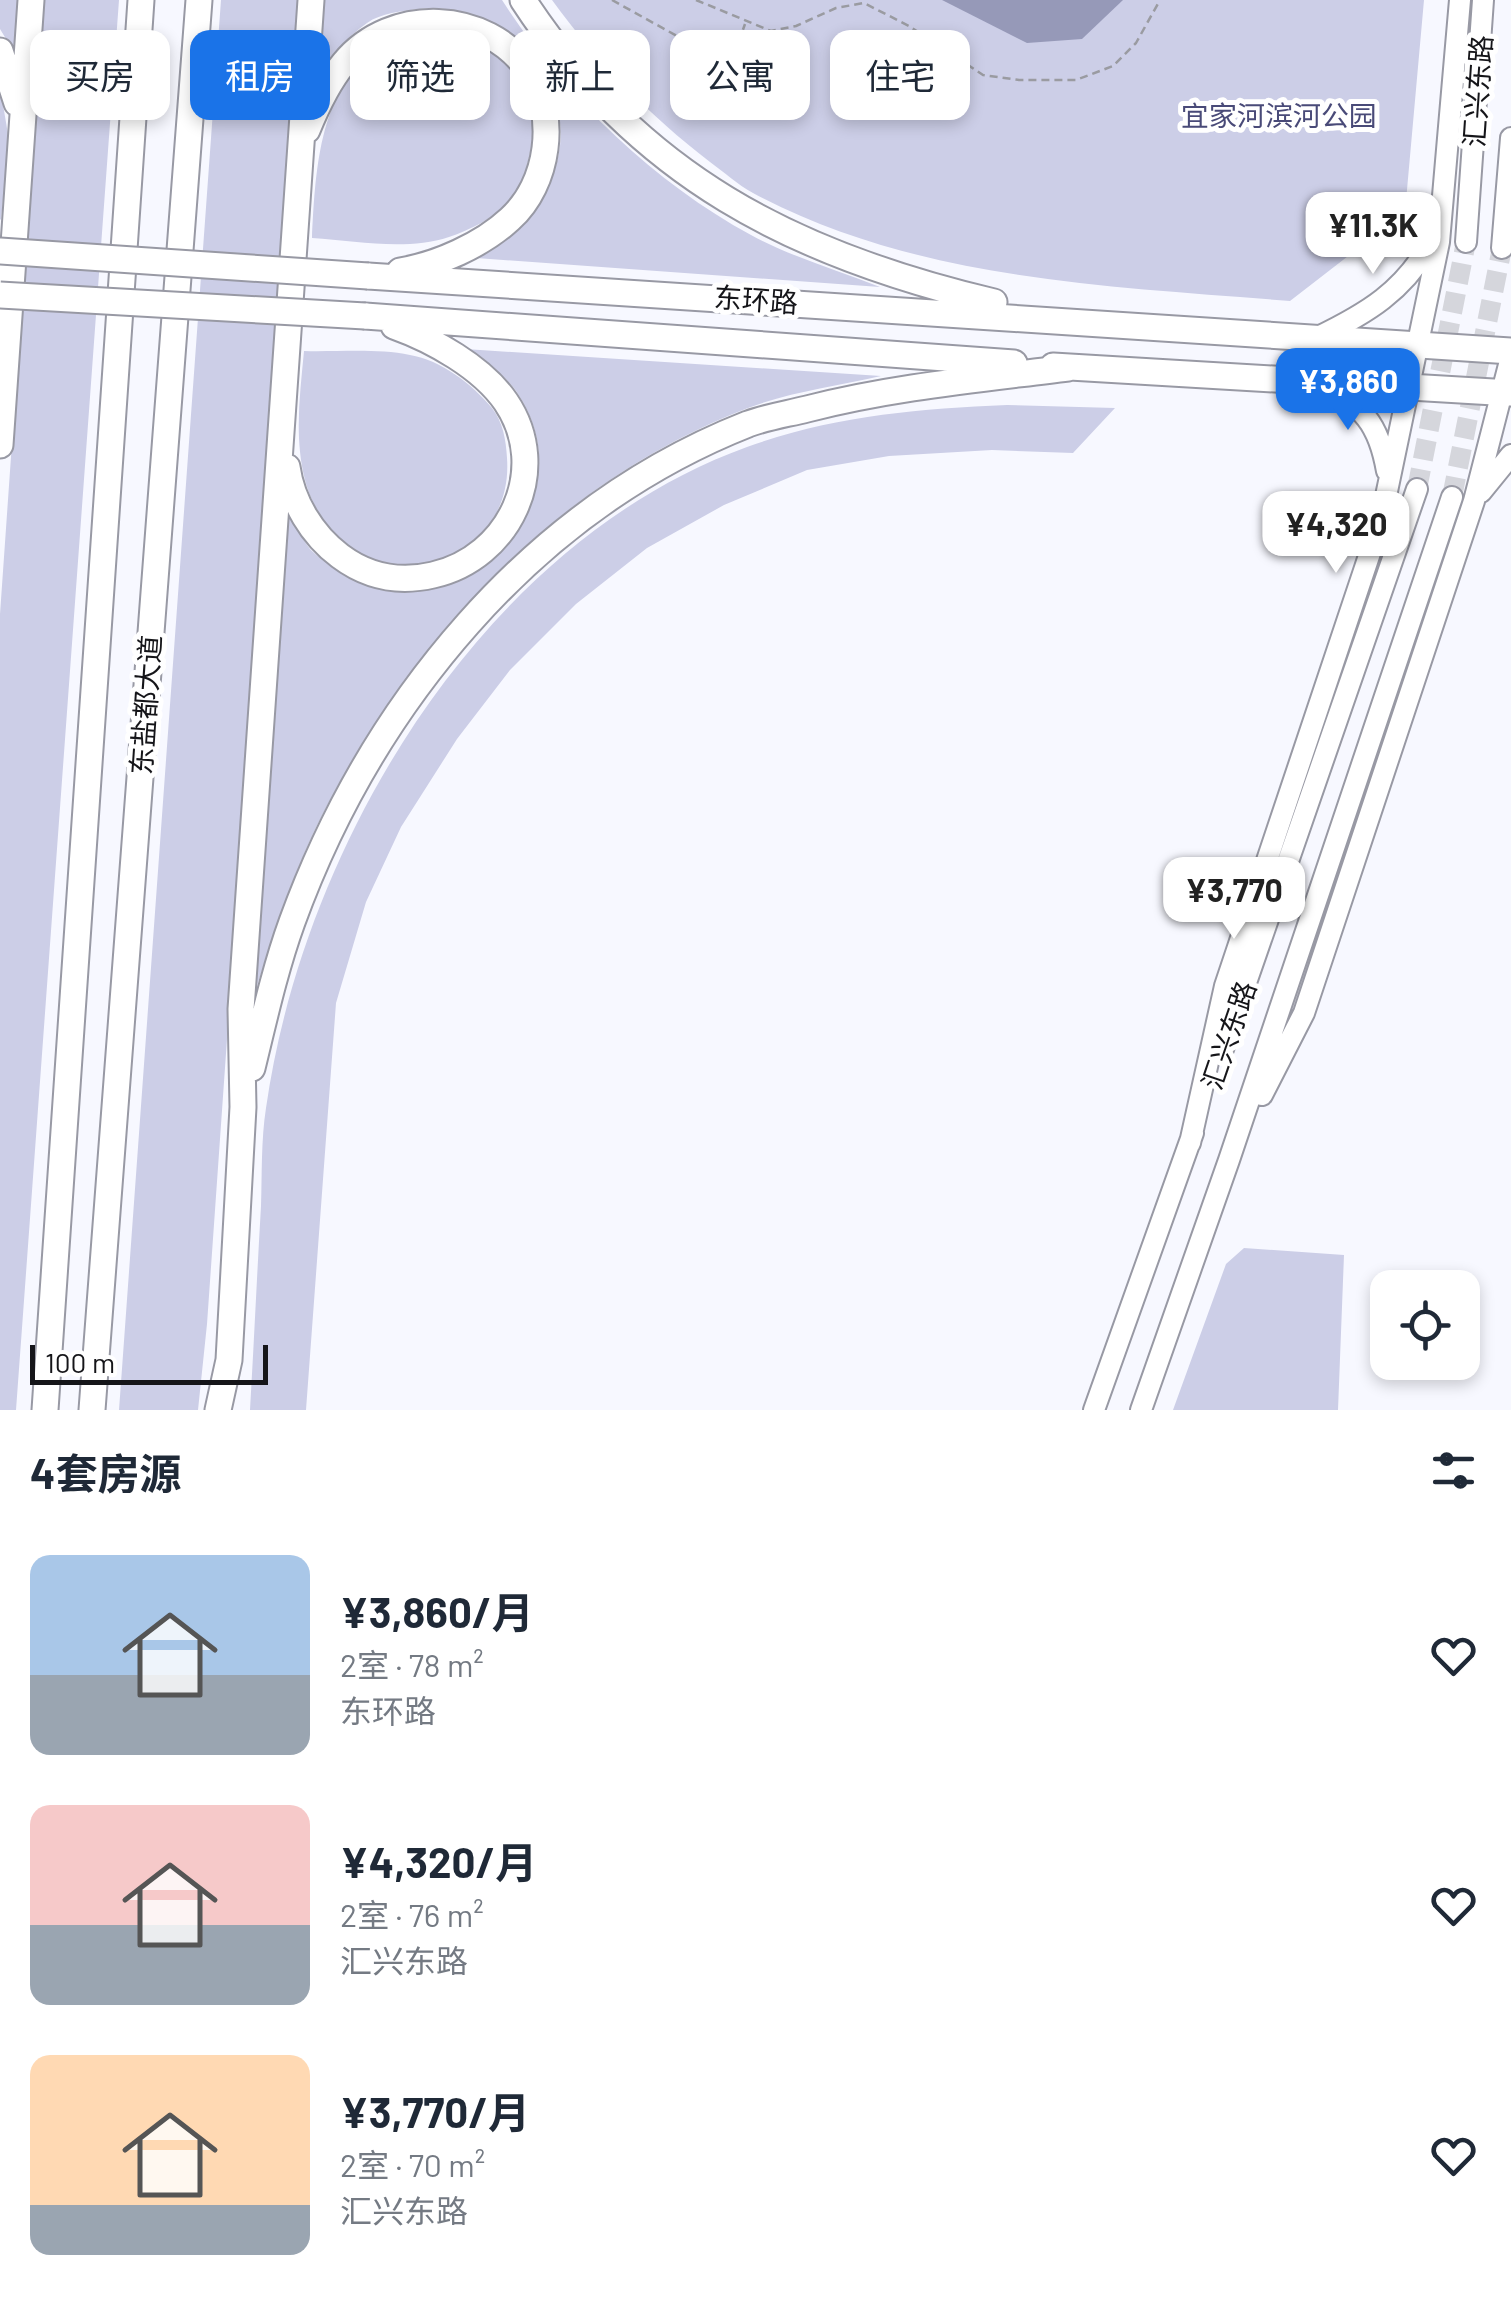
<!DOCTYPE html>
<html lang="zh">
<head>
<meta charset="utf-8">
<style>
	:root { --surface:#fff; --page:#f2f2f3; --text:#1f2937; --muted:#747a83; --accent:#1a73e8 }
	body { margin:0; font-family:Barlow,"Noto Sans SC",sans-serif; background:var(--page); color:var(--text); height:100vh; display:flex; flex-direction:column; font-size:38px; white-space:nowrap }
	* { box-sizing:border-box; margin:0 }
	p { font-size:32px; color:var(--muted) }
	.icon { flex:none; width:55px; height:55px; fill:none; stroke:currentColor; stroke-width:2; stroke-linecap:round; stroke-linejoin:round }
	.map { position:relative; height:1410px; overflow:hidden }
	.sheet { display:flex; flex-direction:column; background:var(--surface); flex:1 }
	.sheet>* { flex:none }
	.banner { position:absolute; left:30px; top:30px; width:1000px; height:90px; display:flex; gap:20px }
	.tools { position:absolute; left:1370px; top:1270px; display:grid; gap:20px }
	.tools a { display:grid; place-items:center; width:110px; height:110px; border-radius:20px; background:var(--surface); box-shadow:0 5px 15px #0003; font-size:50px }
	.scale { position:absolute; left:30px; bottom:25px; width:238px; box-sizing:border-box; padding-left:10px; border:5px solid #151519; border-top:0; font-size:28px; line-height:35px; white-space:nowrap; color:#151519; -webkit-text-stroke:8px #fff; paint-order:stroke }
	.price { position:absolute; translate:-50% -85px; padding:0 22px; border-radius:20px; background:#fff; color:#222; font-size:32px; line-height:65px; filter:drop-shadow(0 2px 5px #0008) }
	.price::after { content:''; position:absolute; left:50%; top:60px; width:30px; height:22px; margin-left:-15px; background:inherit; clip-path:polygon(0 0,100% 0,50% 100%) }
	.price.on { background:var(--accent); color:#fff }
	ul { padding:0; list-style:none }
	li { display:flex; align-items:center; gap:30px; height:250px; padding:0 30px }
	li span { display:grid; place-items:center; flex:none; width:280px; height:200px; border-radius:20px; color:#555 }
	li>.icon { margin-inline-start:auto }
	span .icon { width:120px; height:120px; fill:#fffc; stroke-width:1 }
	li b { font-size:42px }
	h2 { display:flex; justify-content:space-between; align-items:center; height:120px; padding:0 30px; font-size:42px }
	.chip { padding:0 35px; border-radius:20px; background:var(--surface); box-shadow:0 5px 15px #0003; font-size:35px; line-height:90px }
	.chip.on { background:var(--accent); color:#fff }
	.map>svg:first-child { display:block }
	.green { fill:#cccee7 }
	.water { fill:#9699b8 }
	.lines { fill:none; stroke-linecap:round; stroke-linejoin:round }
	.secondary-tunnel { stroke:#d5d6dc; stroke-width:20; stroke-dasharray:20 10; stroke-linecap:butt }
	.secondary-casing { stroke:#9899a4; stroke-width:24 }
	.highway-casing { stroke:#9899a4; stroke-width:29 }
	.path { stroke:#9a9ba1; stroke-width:2.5; stroke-dasharray:8 5; stroke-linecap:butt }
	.secondary { stroke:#fff; stroke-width:20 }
	.highway { stroke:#fff; stroke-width:25 }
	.highway-bridge-casing { stroke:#9899a4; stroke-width:29; stroke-linecap:butt }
	.highway-bridge { stroke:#fff; stroke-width:25 }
	.labels { text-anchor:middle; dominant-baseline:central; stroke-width:10; stroke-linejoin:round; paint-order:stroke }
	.street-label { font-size:28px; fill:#151519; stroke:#fff }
	.park-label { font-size:28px; fill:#494a78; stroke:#fff }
</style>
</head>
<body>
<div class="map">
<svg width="1511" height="1410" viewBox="0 0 1511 1410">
	<rect width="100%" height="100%" fill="#f7f8ff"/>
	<path class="green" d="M0,0H21L17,57L0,29Z
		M43,0H119L16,1410H0V614Z
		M221,0H300L207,1324L198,1410H119Z
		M322,0H502C563,95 652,181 751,235C791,257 838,270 880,287L476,258C519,234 553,198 560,146C569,70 492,0 419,9C402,11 381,13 367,23C346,37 331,60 316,80Z
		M552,0H1424L1405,212L1290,301C1108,286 918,281 753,193C738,185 724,172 710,162C649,115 597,62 552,0Z
		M426,33C493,36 544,82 530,153C526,171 521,189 509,202C494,218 470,230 449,237C406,251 357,241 312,238C315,179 318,88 375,54C391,45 409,39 426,33Z
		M0,87L9,140L1,220L0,219Z
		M465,349L881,376C837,386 790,392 748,408C563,479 419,630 328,804C295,865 274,935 252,1001L287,509C294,522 301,537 310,549C316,556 327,562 335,567C446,646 595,511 518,394C505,374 484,361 465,349Z
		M304,351C338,352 377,348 410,355C441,360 472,384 492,408C503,422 506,440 507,458C511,513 476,556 422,564C411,565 395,568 385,565C347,556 314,517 305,480C294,437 300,394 304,351Z
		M1007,405L1115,408L1073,453L992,450L889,456L807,470L724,505L647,548L576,604L510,670L457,739L401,827L366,902L336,1003L306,1410H250C254,1342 257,1274 261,1206C262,1174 261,1140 266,1108C304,841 484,542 747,447C833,416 916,409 1007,405Z
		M1244,1248L1344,1255L1338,1410H1173L1226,1264Z"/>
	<path class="water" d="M942,0H1123L1082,39L1027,43Z"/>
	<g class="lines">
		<path class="secondary-tunnel" d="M1417,489L1466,242
			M1452,497L1502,248"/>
		<defs>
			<path id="secondary" d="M1466,242L1483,0
				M1502,248L1511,138
				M1316,338C1366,314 1405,291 1432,240
				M1320,386C1363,404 1379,425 1387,471
				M1481,492L1511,455
				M1223,1049L1417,489
				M1262,1095L1304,1013L1474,501L1511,357
				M1190,1143L1225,986L1381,520L1439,242L1460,0
				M1094,1410L1193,1133
				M1141,1410L1229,1160L1452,497"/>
			<path id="highway" d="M523,0C638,176 794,255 994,302
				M0,51L17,103
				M307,130C316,108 328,82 344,63C391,6 487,9 529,71C558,115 549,184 510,219C482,245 437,265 400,271
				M368,276L1511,351
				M365,316L1014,363
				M1053,366L1511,393
				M0,445L31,0
				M287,467C292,502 312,535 340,556C368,577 399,583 433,575C509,558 552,470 506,402C482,367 433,340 394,326
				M252,1068C264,1019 275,969 292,922C371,705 530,510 748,424C767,417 787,414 807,409C892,387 981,379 1068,368
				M45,1410L141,0
				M92,1410L199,0
				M218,1410L229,1360L243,1107L241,1009L311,0"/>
		</defs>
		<use href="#secondary" class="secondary-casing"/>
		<use href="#highway" class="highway-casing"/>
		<path class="path" d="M612,0L704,51L722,53L739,41L745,24
			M696,0L771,31L796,26L836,8L864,3L909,26L983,75L1019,80H1076L1113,66L1136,43L1160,0"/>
		<use href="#secondary" class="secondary"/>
		<use href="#highway" class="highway"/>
		<defs>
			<path id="highway-bridge" d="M0,251L368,276
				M0,295L365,316"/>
		</defs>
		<use href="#highway-bridge" class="highway-bridge-casing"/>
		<use href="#highway-bridge" class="highway-bridge"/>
	</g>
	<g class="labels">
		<g class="street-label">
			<text transform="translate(1477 91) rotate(-86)">汇兴东路</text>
			<text transform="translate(756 299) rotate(4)">东环路</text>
			<text transform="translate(145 705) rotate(-86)">东盐都大道</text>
			<text transform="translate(1228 1035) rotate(-71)">汇兴东路</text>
		</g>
		<g class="park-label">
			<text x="1279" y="115">宜家河滨河公园</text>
		</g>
	</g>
</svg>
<div class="tools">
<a><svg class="icon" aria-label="locate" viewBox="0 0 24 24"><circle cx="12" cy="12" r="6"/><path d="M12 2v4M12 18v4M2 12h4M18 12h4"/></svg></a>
</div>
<div class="scale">100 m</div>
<b class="price" style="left:1373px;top:277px">¥11.3K</b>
<b class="price on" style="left:1348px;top:433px">¥3,860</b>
<b class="price" style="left:1336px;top:576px">¥4,320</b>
<b class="price" style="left:1234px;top:942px">¥3,770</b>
<div class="banner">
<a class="chip">买房</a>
<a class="chip on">租房</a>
<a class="chip">筛选</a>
<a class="chip">新上</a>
<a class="chip">公寓</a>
<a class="chip">住宅</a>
</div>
</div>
<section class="sheet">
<h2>4套房源<svg class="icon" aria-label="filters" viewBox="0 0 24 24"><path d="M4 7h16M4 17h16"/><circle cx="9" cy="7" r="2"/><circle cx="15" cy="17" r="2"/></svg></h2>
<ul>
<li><span style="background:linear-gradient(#a9c7e8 60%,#9aa5b1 0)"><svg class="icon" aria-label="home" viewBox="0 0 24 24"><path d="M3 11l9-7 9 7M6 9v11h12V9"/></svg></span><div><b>¥3,860/月</b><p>2室 · 78 m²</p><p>东环路</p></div><svg class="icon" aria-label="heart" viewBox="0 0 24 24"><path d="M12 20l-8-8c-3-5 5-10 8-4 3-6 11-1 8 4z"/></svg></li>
<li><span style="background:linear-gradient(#f6c9c9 60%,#9aa5b1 0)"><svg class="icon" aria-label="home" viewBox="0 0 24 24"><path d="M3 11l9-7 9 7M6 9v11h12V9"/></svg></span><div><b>¥4,320/月</b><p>2室 · 76 m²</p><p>汇兴东路</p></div><svg class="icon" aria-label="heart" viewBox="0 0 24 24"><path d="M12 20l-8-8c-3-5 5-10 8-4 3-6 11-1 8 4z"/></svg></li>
<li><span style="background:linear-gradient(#ffd9b3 75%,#9aa5b1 0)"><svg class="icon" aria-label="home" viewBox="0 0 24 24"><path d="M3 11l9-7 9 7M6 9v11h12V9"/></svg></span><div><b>¥3,770/月</b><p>2室 · 70 m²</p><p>汇兴东路</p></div><svg class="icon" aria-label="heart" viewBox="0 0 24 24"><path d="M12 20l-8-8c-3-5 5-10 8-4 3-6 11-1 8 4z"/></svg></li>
</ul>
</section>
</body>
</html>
